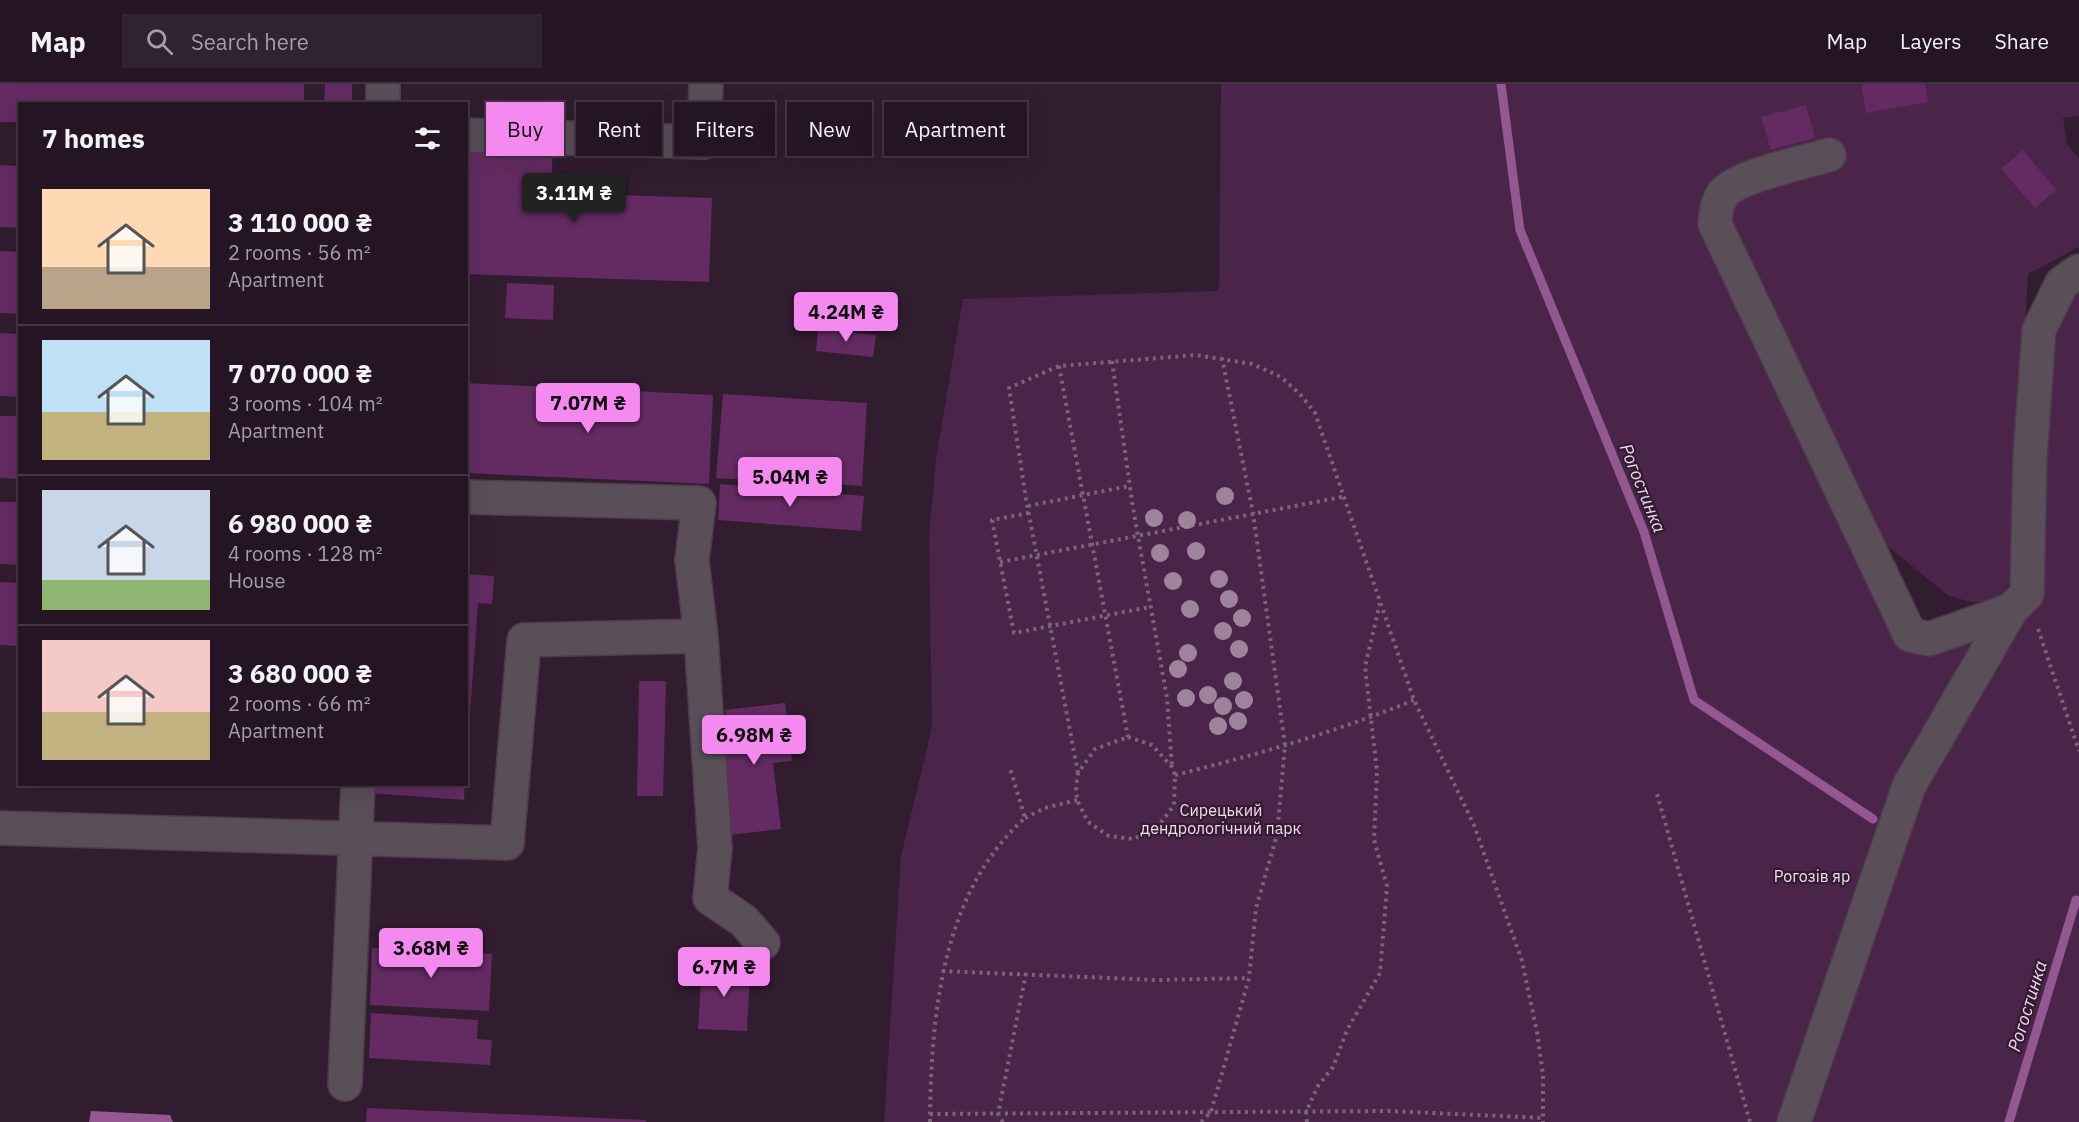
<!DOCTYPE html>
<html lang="en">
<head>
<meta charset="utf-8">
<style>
	:root { --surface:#251524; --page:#312231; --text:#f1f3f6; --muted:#a39fa6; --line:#423441; --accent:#f489f0 }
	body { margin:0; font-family:"IBM Plex Sans",sans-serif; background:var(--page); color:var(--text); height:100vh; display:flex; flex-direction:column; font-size:22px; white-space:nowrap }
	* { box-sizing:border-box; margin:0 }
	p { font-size:20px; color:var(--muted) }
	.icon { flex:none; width:33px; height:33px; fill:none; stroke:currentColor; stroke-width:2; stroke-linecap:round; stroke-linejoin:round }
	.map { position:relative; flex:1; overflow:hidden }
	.side { position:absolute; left:18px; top:18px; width:450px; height:684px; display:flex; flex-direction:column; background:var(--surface); border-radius:0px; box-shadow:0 6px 24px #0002,0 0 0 2px var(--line) }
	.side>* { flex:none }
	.banner { position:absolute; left:486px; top:18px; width:570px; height:54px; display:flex; gap:12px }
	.price { position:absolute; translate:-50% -51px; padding:0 14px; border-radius:6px; background:var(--accent); color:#111; font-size:20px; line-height:39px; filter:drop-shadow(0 2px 3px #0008) }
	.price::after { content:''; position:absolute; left:50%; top:36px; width:18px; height:14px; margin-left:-9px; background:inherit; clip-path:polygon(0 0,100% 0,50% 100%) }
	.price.active { background:#222; color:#fff }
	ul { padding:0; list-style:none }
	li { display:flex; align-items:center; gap:18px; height:150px; padding:0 24px }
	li+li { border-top:2px solid var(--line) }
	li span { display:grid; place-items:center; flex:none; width:168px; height:120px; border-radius:0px; color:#555 }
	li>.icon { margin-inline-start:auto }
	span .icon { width:72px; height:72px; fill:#fffc; stroke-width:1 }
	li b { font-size:26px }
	h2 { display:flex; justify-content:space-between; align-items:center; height:72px; padding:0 24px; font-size:26px }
	.pill { padding:0 21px; border-radius:0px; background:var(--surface); box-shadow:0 6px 24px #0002,0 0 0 2px var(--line); font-size:21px; line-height:54px }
	.pill.active { background:var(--accent); color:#111 }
	header { display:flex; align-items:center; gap:36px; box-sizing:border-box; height:84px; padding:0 30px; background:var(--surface); border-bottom:2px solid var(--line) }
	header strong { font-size:28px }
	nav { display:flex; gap:33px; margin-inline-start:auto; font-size:21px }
	.search { width:420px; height:54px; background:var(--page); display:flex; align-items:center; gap:15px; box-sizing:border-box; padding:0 21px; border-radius:0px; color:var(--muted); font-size:22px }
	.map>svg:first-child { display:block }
	.green { fill:#4a2549 }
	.water { fill:#945891 }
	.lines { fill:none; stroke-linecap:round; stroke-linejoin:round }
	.stream { stroke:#945891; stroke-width:9 }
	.building { fill:#632b62 }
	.minor-casing { stroke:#4e3a4d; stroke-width:36 }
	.path { stroke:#786577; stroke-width:4; stroke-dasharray:3 4.5; stroke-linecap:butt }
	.minor { stroke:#5a4f59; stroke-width:33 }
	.tree { fill:#9f839d }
	.labels { text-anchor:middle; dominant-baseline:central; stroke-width:4.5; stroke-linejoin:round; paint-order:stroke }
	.park-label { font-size:16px; fill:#f9d7f7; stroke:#311c30 }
	.water-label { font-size:18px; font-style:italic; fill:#f5d3f3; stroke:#311c30 }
</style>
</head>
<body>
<header>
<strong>Map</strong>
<div class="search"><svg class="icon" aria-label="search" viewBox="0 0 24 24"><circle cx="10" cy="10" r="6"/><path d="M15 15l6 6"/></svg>Search here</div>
<nav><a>Map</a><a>Layers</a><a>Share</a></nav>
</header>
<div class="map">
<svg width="2079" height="1038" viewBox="0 0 2079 1038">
	<rect width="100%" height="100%" fill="#311c30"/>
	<path class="green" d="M1221,0H2079V32L2063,34L2067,60L2079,75V163L2028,190L2012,496L1998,517L1971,518L1949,512L1881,457L1703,158L1913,566L2006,547L2045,249L2079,198V1038H884L901,772L932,643L929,452L936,375L963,215L1219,207Z"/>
	<path class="water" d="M91,1027L170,1031L173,1038H89Z"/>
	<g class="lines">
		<path class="stream" d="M1501,0L1520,146L1644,448L1694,616L1873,735
			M2009,1038L2076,816"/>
	</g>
	<path class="building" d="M0,0H304V20H20V38H0Z
		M325,0H352V20H324Z
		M1861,0H1925L1928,18L1866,29Z
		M1806,21L1815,54L1771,66L1761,33Z
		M466,55L553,58L551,109L712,114L709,198L466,190Z
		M2023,66L2056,106L2035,124L2001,85Z
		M0,81L20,82V144L0,143Z
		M0,167L20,168V230L0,229Z
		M507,199L554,201L553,236L505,234Z
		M818,245L876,251L873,273L816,267Z
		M0,249L20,250V313L0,312Z
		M466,299L713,311L709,400L466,389Z
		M723,310L867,319L862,402L716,394Z
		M0,332H20V395L0,394Z
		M720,400L864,412L861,447L718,436Z
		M0,418H20V481L0,480Z
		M466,490L494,492L492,520L478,519L468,658Z
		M0,498L20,499V562L0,561Z
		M639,597H666L663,712H637Z
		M785,619L792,677L773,679L781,745L729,751L718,656L728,655L725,626Z
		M370,700H465L464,716L369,709Z
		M372,864L492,870L489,927L370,921Z
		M702,881L750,884L747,947L698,945Z
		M371,929L478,936L477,955L492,956L490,981L369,974Z
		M367,1024L646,1036V1038H366Z"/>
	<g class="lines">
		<defs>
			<path id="minor" d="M383,20V0
				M466,51L704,58L706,0
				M1829,71C1805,78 1738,92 1724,109C1716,119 1716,129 1715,140L1910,551L1929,555L2011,526
				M466,413L699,419L692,476L701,552
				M0,744L507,759L524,556L701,552L715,764L710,814L744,837L763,859
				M345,1000L358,700
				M1794,1038L1909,702L2011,526L2027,510L2030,374L2039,246L2062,199L2079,187"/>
		</defs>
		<use href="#minor" class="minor-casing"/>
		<path class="path" d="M1112,277L1133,424L1167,614L1172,683
			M1059,282L1128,653
			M1028,422L1129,402
			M1029,429L992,436L1014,549L1150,523
			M1000,478L1342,413
			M2038,545L2079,667
			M1128,653L1152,661L1172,683L1175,691L1174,721L1156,745L1133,755L1109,752L1088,738L1077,716L1076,703L1078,689L1095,665Z
			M1078,689L1026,415L1009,304L1059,282L1196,271L1252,280L1281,293L1300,310L1315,329L1414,616L1474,741L1522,877L1537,948L1543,991V1038
			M1175,691C1256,671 1336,648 1414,616
			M1657,710L1750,1038
			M1025,734L1045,724L1077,716
			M942,887L1157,896L1249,894
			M930,1030L1389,1027L1544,1034
			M930,1038C931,933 941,809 1025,734L1010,684
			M1003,1038L998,1030L1026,889
			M1201,1038L1211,1028L1249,894L1256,824L1277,751L1285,661L1253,429L1222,274
			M1307,1038L1306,1028L1318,1002L1333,983L1347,946L1380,889L1387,802L1374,756L1377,687L1365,583L1380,519"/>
		<use href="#minor" class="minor"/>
	</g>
	<g class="tree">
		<circle cx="1225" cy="412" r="9"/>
		<circle cx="1154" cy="434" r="9"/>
		<circle cx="1187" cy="436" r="9"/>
		<circle cx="1196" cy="467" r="9"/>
		<circle cx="1160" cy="469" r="9"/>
		<circle cx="1219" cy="495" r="9"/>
		<circle cx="1173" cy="497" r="9"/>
		<circle cx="1229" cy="515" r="9"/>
		<circle cx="1190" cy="525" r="9"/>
		<circle cx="1242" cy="534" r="9"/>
		<circle cx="1223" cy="547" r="9"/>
		<circle cx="1239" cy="565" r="9"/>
		<circle cx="1188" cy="569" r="9"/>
		<circle cx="1178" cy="585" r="9"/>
		<circle cx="1233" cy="597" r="9"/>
		<circle cx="1208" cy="611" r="9"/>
		<circle cx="1186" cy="614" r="9"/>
		<circle cx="1244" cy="616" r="9"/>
		<circle cx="1223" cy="622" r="9"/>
		<circle cx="1238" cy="637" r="9"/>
		<circle cx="1218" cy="642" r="9"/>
	</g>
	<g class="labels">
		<g class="park-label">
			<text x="1221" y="726">Сирецький<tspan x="1221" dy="18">дендрологічний парк</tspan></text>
			<text x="1812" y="792">Рогозів яр</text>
		</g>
		<g class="water-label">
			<text transform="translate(1643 404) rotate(68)">Рогостинка</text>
			<text transform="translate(2027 922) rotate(-73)">Рогостинка</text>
		</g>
	</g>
</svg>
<b class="price active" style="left:574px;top:140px">3.11M ₴</b>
<b class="price" style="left:846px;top:259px">4.24M ₴</b>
<b class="price" style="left:588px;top:350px">7.07M ₴</b>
<b class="price" style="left:790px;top:424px">5.04M ₴</b>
<b class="price" style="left:754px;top:682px">6.98M ₴</b>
<b class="price" style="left:431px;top:895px">3.68M ₴</b>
<b class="price" style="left:724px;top:914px">6.7M ₴</b>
<div class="banner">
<a class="pill active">Buy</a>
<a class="pill">Rent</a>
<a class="pill">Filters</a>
<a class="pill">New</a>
<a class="pill">Apartment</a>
</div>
<section class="side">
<h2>7 homes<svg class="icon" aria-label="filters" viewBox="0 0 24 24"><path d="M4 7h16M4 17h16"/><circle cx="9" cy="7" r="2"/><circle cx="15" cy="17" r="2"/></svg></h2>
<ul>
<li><span style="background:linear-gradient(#ffd9b3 65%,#b9a48a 0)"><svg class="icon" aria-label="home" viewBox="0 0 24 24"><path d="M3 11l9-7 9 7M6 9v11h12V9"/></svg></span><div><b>3 110 000 ₴</b><p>2 rooms · 56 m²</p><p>Apartment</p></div></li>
<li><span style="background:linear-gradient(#bfe0f5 60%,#c2b280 0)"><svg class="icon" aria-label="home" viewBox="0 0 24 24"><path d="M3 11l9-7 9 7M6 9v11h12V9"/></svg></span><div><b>7 070 000 ₴</b><p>3 rooms · 104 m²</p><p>Apartment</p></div></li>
<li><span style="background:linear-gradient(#c9d6e8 75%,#8fb573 0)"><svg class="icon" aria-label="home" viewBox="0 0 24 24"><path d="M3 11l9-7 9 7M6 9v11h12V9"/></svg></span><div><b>6 980 000 ₴</b><p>4 rooms · 128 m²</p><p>House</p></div></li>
<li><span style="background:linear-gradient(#f6c9c9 60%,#c2b280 0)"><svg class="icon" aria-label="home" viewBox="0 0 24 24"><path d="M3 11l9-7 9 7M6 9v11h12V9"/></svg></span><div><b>3 680 000 ₴</b><p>2 rooms · 66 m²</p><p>Apartment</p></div></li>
</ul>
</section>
</div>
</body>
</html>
